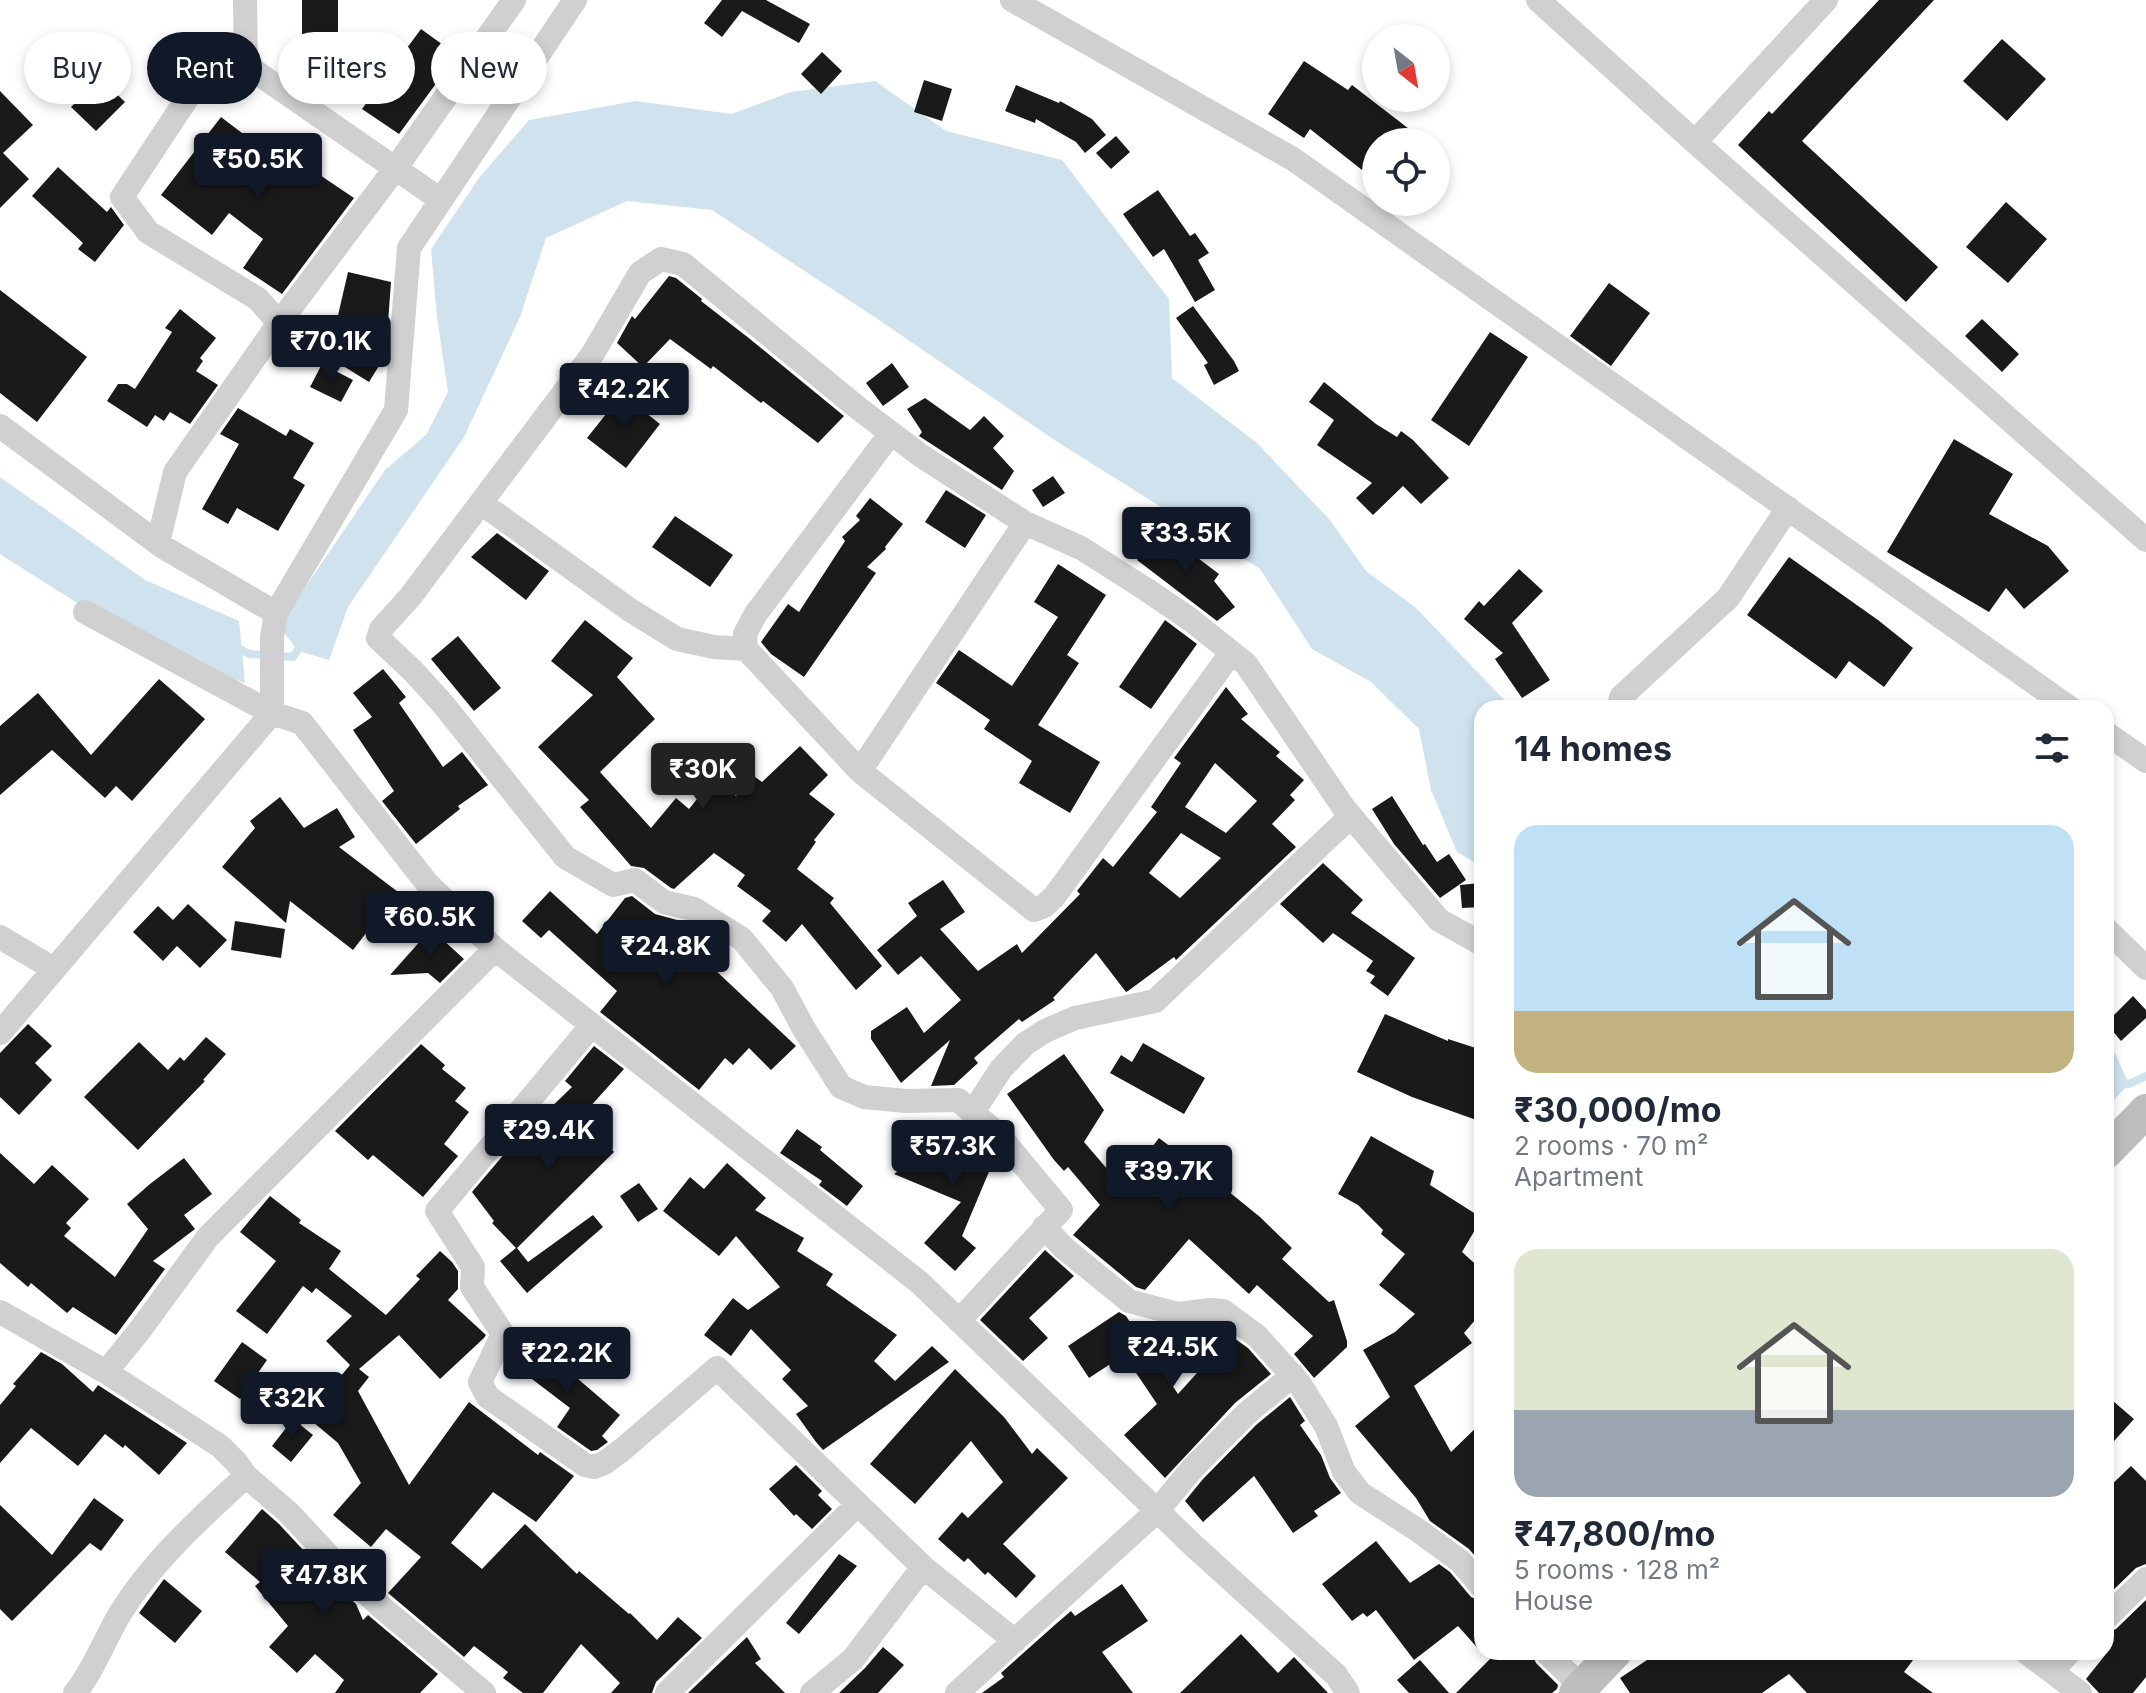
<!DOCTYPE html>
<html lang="en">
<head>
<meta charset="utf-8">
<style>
	:root { --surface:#fff; --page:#f2f2f3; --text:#1f2937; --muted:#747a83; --accent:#111827 }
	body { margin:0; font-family:Inter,sans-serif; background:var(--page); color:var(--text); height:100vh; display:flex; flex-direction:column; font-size:30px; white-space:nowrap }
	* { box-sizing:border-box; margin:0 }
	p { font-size:26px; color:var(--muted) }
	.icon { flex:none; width:44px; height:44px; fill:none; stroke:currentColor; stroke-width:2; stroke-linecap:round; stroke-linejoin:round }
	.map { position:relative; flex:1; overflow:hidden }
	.sheet { position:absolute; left:1474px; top:700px; width:640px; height:960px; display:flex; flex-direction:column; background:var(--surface); border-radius:24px; box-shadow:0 4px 12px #0003 }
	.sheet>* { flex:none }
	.guide { position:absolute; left:24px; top:32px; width:760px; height:72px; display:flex; gap:16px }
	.needle { width:52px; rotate:149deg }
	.fabs { position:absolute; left:1362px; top:24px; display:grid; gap:16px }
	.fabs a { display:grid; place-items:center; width:88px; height:88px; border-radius:50%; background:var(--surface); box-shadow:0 4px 12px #0003; font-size:40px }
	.price { position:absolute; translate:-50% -68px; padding:0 18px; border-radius:8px; background:var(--accent); color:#fff; font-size:26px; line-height:52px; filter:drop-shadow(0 2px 4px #0008) }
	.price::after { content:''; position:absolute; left:50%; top:48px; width:24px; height:18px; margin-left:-12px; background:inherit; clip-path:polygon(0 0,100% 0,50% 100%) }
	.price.on { background:#222; color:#fff }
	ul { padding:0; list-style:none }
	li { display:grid; align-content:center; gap:16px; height:424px; padding:0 40px }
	li span { display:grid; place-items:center; height:248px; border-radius:24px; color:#555 }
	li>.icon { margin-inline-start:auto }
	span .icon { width:144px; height:144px; fill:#fffc; stroke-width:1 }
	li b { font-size:34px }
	h2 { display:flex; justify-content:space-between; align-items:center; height:96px; padding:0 40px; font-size:34px }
	.tag { padding:0 28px; border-radius:36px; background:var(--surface); box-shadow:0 4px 12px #0003; font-size:28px; line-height:72px }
	.tag.on { background:var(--accent); color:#fff }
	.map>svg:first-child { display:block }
	.water { fill:#cfe2ee }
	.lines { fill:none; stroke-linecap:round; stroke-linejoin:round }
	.stream { stroke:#cfe2ee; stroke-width:8 }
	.building { fill:#1a1a1a; fill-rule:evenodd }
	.minor { stroke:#d0d0d0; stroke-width:24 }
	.secondary { stroke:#bdbdbd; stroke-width:34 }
</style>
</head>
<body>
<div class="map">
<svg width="2146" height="1693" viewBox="0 0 2146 1693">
	<rect width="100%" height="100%" fill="#fff"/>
	<path class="water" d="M875,81L946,131L1062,160L1169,299L1172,378L1257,443L1329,519L1367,572L1415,607L1512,708H1482V867L1457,852L1431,790L1419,729L1371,682L1312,649L1260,569L1056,441L876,318L712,210L627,201L546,238L520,317L464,437L348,607L329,660L298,651L279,626L385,470L426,435L448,392L437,317L431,249L479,178L529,120L636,101L731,114L791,92Z
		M0,477L145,580L239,621L245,683L148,648L0,554Z
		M2106,1049L2115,1053L2129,1084L2106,1108Z"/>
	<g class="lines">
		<path class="stream" d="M234,647L250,654L293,657L303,642
			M2106,1080L2129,1084L2146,1076"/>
	</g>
	<path class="building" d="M302,0H338V63H302Z
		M722,0H766L810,24L799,43L742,11L722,37L704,23Z
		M1879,0H1934L1802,141L1938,267L1906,302L1738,145L1769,111L1772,114Z
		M421,29L457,55L399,134L362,109Z
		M2002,39L2046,79L2007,121L1963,81Z
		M822,52L842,71L821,94L801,74Z
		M1304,61L1348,90L1352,85L1426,142H1376V181L1310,129L1304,138L1268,114Z
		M100,78L125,102L96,131L71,107Z
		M924,80L952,89L942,121L914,112Z
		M1016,85L1059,103L1060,101L1092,119L1106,135L1085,153L1076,142L1036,119L1035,123L1005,111Z
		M0,91L33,125L3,153L29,179L0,208Z
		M221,117L298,176L305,165L354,198L282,294L243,268L263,239L229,213L212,235L161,195Z
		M1116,136L1130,152L1111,169L1096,153Z
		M58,167L107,212L111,207L124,225L95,262L78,249L83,243L32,196Z
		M1158,190L1190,236L1195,233L1209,253L1198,260L1215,290L1195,302L1164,249L1153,257L1123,214Z
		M2006,202L2047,239L2008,283L1966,247Z
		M348,272L391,282L388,323L382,350L386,352L385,356L369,382L340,364L362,330L336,324Z
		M669,276L676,278L702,299L701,301L750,339L844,416L818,443L763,401L761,403L713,366L711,369L670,339L643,367L617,343L632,316L635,319Z
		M1609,283L1650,313L1611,366L1570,336Z
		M0,290L87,357L37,422L0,393Z
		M1193,306L1234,361L1239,371L1214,385L1204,365L1208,363L1176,318Z
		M180,309L216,338L200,358L203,361L196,371L218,385L190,424L170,412L164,421L155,415L147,427L107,401L118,384H127L135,389L172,332L165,328Z
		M1982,319L2019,354L2002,372L1965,336Z
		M1490,332L1528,357L1469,446L1431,420Z
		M892,363L909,387L883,406L866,383Z
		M322,364L353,380L341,402L310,387Z
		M1324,382L1376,424L1397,437L1401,431L1413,440L1449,478L1421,504L1403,486L1373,515L1356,498L1372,483L1317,445L1334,420L1309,402Z
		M622,394L660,424L626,468L587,438Z
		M925,398L970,430L984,416L1004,436L993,448L1014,471L1002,490L919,436L922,432L907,409Z
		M238,408L286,436L290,429L314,443L293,478L305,485L278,531L237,508L228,524L202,509L239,444L220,434Z
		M1954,439L2013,474L1989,514L2048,546L2069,571L2024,609L2006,588L1989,612L1887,552Z
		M1053,476L1065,493L1043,507L1032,490Z
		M946,490L986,515L965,548L925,522Z
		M870,498L903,524L885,547L886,549L867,567L876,573L804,677L771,654L761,642L788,604L799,612L845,541L842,537L860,520L856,516Z
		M675,516L733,555L710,587L652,547Z
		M1161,530L1219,574L1214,581L1235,607L1217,621L1137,560Z
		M497,533L549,571L526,600L471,557Z
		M1789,557L1878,620L1913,648L1884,687L1849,661L1836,679L1747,615Z
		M1058,564L1106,595L1067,655L1079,663L1038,725L1100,762L1070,813L1019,783L1032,761L984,729L990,720L936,683L959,650L1012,686L1058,617L1034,602Z
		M1519,569L1543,591L1512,623L1550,680L1522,698L1495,659L1503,653L1464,619L1479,601L1484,606Z
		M585,620L633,658L617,677L655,719L600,772L651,828L676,798L689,809L714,778L736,796L751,774L762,782L800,746L828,775L809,794L835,814L814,840L816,842L797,869L834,898L830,903L882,966L856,990L802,924L786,942L762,921L771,911L737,886L745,875L714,853L674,889L671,888L644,868L631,866L580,807L589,800L538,747L593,695L551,661Z
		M1165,620L1197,644L1151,709L1119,687Z
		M458,636L501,688L474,711L431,659Z
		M383,669L406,697L399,703L443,767L462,752L488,785L458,806L460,809L416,844L382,801L394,791L353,730L372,717L353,693Z
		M159,679L205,719L132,801L116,786L105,798L52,750L0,795V726L38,693L91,755Z
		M1226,687L1248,714L1241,719L1280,752L1276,756L1304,780L1290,795L1295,800L1272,824L1296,847L1176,960L1174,957L1128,991L1126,992L1096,953L1053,998L1055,1000L1022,1022L1019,1019L974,1058L978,1063L954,1085L931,1086L950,1040L901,1083L871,1039V1031L907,1007L924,1033L961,1000L921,956L898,975L877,950L917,916L908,903L943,880L965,912L940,929L978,971L1017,944L1022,953L1080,894L1077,891L1103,858L1113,867L1157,812L1151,807L1181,763L1174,758ZM1215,763L1257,801L1226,833L1185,807ZM1181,833L1221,858L1180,898L1149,873Z
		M1392,796L1423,845L1425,844L1437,862L1449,854L1466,880L1440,898L1394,844L1372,809Z
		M280,797L304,828L337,808L355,837L339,847L398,892L353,950L290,901L286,923L222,867L255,828L250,821Z
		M1323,863L1363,900L1351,913L1415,958L1388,996L1370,983L1375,976L1366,971L1373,961L1333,933L1323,943L1280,904Z
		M1480,883L1482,907L1462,908L1460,885Z
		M550,891L597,934L625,898L632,896L655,914L688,923L727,947L712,967L796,1046L771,1070L749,1048L733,1065L725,1058L699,1090L600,1012L617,991L549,930L541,938L522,921Z
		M188,904L227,940L200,968L177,946L163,961L133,932L158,906L173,920Z
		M235,921L285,929L281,958L231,950Z
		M431,929L464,959L440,983L428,973L390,975Z
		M2133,996L2146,1010V1018L2121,1041L2106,1023Z
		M1385,1014L1448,1041V1039L1482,1050V1122L1412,1097L1357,1072Z
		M28,1024L52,1046L35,1063L52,1080L19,1115L0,1097V1053Z
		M206,1037L226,1054L203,1080L205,1081L138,1150L84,1097L139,1042L168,1070L180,1057L184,1061Z
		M1143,1043L1205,1078L1184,1114L1110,1073L1121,1055L1132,1062Z
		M421,1044L445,1065L442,1069L466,1088L455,1101L469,1112L444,1144L458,1156L423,1197L373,1155L368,1160L335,1131Z
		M594,1046L624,1069L580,1118L614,1152L517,1248L528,1262L593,1215L603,1227L527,1293L500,1261L516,1248L492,1223L494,1221L472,1192L511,1146L572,1087L565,1081Z
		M1064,1054L1104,1110L1084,1142L1115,1178L1123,1170L1130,1176L1159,1138L1180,1154L1176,1160L1224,1196L1228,1191L1260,1217L1292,1248L1282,1259L1329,1302L1334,1300L1347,1341V1347L1314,1378L1294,1354L1313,1336L1257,1285L1249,1294L1189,1239L1145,1290L1136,1287L1073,1235L1100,1205L1068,1167L1064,1171L1054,1160L1007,1094Z
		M960,1128L976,1135L996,1155L962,1236L976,1248L955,1271L924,1243L961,1202L894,1174Z
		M797,1129L822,1147L820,1150L863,1186L847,1206L819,1185L822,1181L780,1153Z
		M1371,1136L1434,1171L1430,1185L1482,1218L1462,1252L1482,1270V1312L1464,1333L1472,1343L1414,1386L1451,1452L1482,1422V1564L1469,1549L1430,1521L1416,1498L1355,1426L1390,1397L1363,1350L1395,1332L1415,1314L1379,1285L1405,1254L1381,1234L1383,1230L1358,1205L1338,1194Z
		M0,1153L34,1184L52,1165L89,1199L66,1223L71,1228L64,1236L115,1277L148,1229L127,1204L150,1184L184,1158L212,1194L184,1215L195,1229L153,1261L165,1269L116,1335L73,1307L67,1313L31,1283L28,1287L0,1263Z
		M727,1163L766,1198L755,1210L804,1238L797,1251L833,1274L826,1285L897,1335L874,1361L895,1381L932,1346L949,1362L823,1450L816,1442L796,1414L808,1406L782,1379L791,1370L751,1329L731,1356L704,1335L733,1298L748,1310L780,1287L736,1236L719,1256L663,1211L690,1177L704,1189Z
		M639,1183L658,1209L638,1222L620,1196Z
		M270,1196L301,1220L299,1223L341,1251L329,1269L386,1315L420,1279L416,1276L440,1251L452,1262L458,1271V1289L448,1300L486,1335L484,1338L440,1379L399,1335L359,1369L369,1377L358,1391L409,1485L469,1402L538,1455L540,1452L574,1476L536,1522L493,1492L451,1543L482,1569L525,1524L577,1574L579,1571L629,1614L630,1613L657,1640L678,1617L702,1638L656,1682L652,1693H611L620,1683L581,1644L543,1693H523L503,1678L508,1672L474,1646L464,1657L388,1593L421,1557L386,1529L371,1547L333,1515L361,1483L338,1443L307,1417L350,1365L326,1341L352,1316L316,1288L312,1293L303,1286L267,1334L236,1311L276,1261L240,1232Z
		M1045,1250L1074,1276L1029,1318L1048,1338L1023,1361L980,1320Z
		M1119,1312L1126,1316L1178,1394L1215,1353L1209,1348L1224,1331L1248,1348L1271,1374L1235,1403L1165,1478L1124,1435L1157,1404L1124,1355L1089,1378L1068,1346Z
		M522,1334L570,1372L620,1415L602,1436L608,1442L597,1450L591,1451L557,1427L570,1408L507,1360Z
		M242,1342L267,1360L240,1399L214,1381Z
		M41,1352L62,1364L93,1392L98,1385L187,1443L159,1475L125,1445L123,1448L105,1434L78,1466L31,1428L0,1463V1405L16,1386L13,1384Z
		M955,1369L1004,1417L1032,1454L1037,1448L1068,1478L1003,1544L1036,1576L1016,1598L988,1572L985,1575L968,1558L964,1562L938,1539L962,1512L968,1518L1003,1482L971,1441L915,1504L870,1464Z
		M2106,1395L2134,1419L2106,1450Z
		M1290,1397L1305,1421L1300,1425L1321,1455L1330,1478L1341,1493L1314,1511L1318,1516L1293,1533L1254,1476L1203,1522L1185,1501L1203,1479L1256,1425Z
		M293,1419L313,1435L291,1462L272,1446Z
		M796,1465L822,1491L818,1495L832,1509L812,1529L796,1514L794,1516L769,1489Z
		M2131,1466L2146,1481V1564L2136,1568L2106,1597V1490Z
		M94,1498L124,1520L101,1551L90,1543L12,1621L0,1609V1505L52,1555Z
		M262,1509L279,1524L331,1580L356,1604L363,1620L368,1615L438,1674L420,1693H335L344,1680L315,1654L297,1673L269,1647L288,1626L255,1586L260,1582L225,1552Z
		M1376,1541L1410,1583L1439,1564L1450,1572L1471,1597L1482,1602V1653L1458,1626L1414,1660L1376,1610L1367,1617L1363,1613L1352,1621L1322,1584Z
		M839,1554L857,1566L799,1634L786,1623Z
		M164,1579L202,1611L175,1643L139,1613Z
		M1122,1584L1148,1621L1102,1652L1133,1693H982L1004,1677L1001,1673L1057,1623L1071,1611L1075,1616Z
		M2146,1600V1677L2133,1693H2099L2086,1679L2106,1654V1633L2116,1629Z
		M1241,1634L1278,1673L1294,1657L1328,1693H1180Z
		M747,1637L761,1659L755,1663L785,1693H688Z
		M883,1647L904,1665L878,1693H839L865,1668Z
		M1497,1652H1531L1536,1663L1558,1685L1557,1689L1552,1693H1456Z
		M1659,1652H1919L1904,1672L1933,1693H1807L1789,1674L1762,1693H1630L1620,1678Z
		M1420,1660L1449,1693H1409L1397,1680Z"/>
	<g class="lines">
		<path class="minor" d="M245,0L246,65L441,200
			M1012,0L1293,159L2070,708
			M1538,0L1695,142L2146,540
			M246,65L190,94L122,197L148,232L258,299L279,323
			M1695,142L1826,0
			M0,426L163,547L276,613
			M481,503L630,610L677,639L714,647L746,649
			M1025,523L860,771L1034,910L1044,906L1054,897L1231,653
			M158,543L175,472L279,323L395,169L514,0
			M85,612L272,713L302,723L426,882L495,949L920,1283L1195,1547L1336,1675L1348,1693
			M1619,708L1621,697L1728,598L1788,508
			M2106,733L2146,761
			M860,771L746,649L745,634L755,615L891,433
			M2106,929L2146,968
			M0,937L54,969
			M592,1025L437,1211L473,1267L472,1287L503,1334L480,1382L488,1397L585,1465L594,1467L604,1463L622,1450L717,1368L923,1567
			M0,1033L272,713V637L276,613L396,410L409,248L575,0
			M973,1112L1001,1069L1025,1044L1045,1031L1075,1018L1155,1001L1351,816
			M1044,1227L1064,1248L1129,1301L1178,1314L1210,1310L1223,1311L1258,1337L1299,1383L1326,1426L1344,1472L1360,1493L1419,1531L1460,1561L1482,1587
			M0,1312L106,1372L220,1446L237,1463L246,1476L289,1513L342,1570L380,1606L484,1693
			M959,1321L1061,1210L998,1134L958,1100L906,1101L864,1097L841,1087L804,1029L782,988L742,939L694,909L664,902L635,880L613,885L565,857L443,704L413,671L378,638L381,629L410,597L592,355L640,273L661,259L683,264L858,408L920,455L1025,523L1081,548L1147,590L1191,620L1246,664L1344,808L1404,879L1439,920L1482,944
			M106,1372L140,1330L208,1237L495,949
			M2106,1618L2146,1579
			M1546,1652L1581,1686
			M2026,1652L2080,1693
			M2051,1671L2070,1652
			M75,1693C94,1670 105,1638 121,1612C154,1559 201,1518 246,1476
			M667,1693L858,1504
			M812,1693L853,1659L923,1567L1015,1641
			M957,1693L1157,1511L1192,1469L1246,1414L1293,1375"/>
		<path class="secondary" d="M2106,1152L2146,1111
			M1576,1693L1615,1652"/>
	</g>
</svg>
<div class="fabs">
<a><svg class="needle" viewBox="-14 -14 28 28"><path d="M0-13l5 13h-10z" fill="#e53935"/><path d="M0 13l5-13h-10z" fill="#747a83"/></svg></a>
<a><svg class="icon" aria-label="locate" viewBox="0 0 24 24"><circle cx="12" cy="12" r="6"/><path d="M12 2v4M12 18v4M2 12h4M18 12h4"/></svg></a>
</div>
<b class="price" style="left:258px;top:201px">₹50.5K</b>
<b class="price" style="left:331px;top:383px">₹70.1K</b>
<b class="price" style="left:624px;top:431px">₹42.2K</b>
<b class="price" style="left:1186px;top:575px">₹33.5K</b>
<b class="price on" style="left:703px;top:811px">₹30K</b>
<b class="price" style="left:430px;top:959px">₹60.5K</b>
<b class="price" style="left:666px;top:988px">₹24.8K</b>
<b class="price" style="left:549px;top:1172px">₹29.4K</b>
<b class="price" style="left:953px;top:1188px">₹57.3K</b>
<b class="price" style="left:1169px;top:1213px">₹39.7K</b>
<b class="price" style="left:1173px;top:1389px">₹24.5K</b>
<b class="price" style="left:567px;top:1395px">₹22.2K</b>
<b class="price" style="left:292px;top:1440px">₹32K</b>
<b class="price" style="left:324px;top:1617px">₹47.8K</b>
<div class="guide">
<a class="tag">Buy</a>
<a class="tag on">Rent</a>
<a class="tag">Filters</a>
<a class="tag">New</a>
</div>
<section class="sheet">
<h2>14 homes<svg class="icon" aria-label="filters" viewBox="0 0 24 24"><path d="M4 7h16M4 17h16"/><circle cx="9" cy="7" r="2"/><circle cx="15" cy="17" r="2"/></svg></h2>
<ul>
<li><span style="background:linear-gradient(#bfe0f5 75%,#c2b280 0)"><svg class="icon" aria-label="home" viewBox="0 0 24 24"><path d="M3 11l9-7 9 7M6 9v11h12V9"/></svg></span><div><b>₹30,000/mo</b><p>2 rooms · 70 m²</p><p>Apartment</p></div></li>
<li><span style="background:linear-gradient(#dfe7d0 65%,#9aa5b1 0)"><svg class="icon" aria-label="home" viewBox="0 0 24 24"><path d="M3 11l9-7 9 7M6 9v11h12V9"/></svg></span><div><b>₹47,800/mo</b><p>5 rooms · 128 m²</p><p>House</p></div></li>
</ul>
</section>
</div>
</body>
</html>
